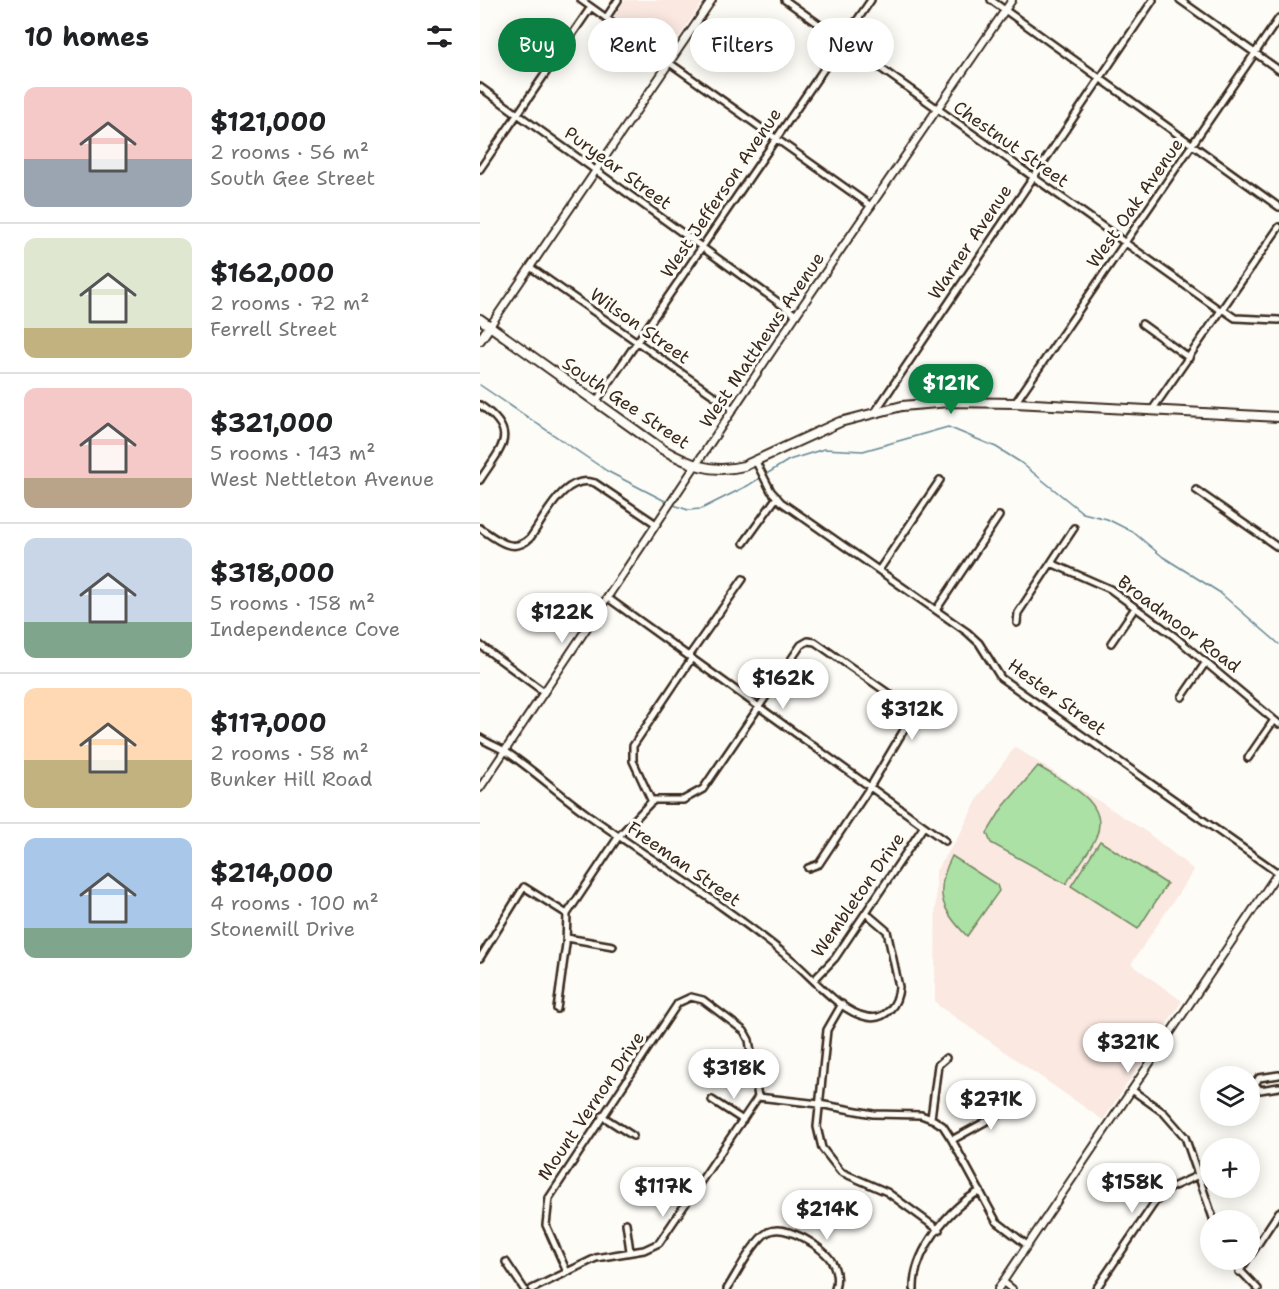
<!DOCTYPE html>
<html lang="en">
<head>
<meta charset="utf-8">
<style>
	:root { --surface:#fff; --page:#f2f2f2; --text:#202124; --muted:#757577; --line:#e0e0e0; --accent:#0b8043 }
	body { margin:0; font-family:"Shantell Sans",sans-serif; background:var(--page); color:var(--text); height:100vh; display:flex; flex-direction:column; font-size:22px; white-space:nowrap }
	* { box-sizing:border-box; margin:0 }
	p { font-size:20px; color:var(--muted) }
	.icon { flex:none; width:33px; height:33px; fill:none; stroke:currentColor; stroke-width:2; stroke-linecap:round; stroke-linejoin:round }
	.map { position:relative; flex:1; overflow:hidden }
	.details { display:flex; flex-direction:column; background:var(--surface); width:480px }
	.details>* { flex:none }
	.hud { position:absolute; left:18px; top:18px; width:570px; height:54px; display:flex; gap:12px }
	.controls { position:absolute; left:720px; top:1066px; display:grid; gap:12px }
	.controls a { display:grid; place-items:center; width:60px; height:60px; border-radius:50%; background:var(--surface); box-shadow:0 3px 15px #0003; font-size:30px }
	.price { position:absolute; translate:-50% -51px; padding:0 14px; border-radius:21px; background:#fff; color:#222; font-size:20px; line-height:39px; filter:drop-shadow(0 2px 3px #0008) }
	.price::after { content:''; position:absolute; left:50%; top:36px; width:18px; height:14px; margin-left:-9px; background:inherit; clip-path:polygon(0 0,100% 0,50% 100%) }
	.price.active { background:var(--accent); color:#fff }
	ul { padding:0; list-style:none }
	li { display:flex; align-items:center; gap:18px; height:150px; padding:0 24px }
	li+li { border-top:2px solid var(--line) }
	li span { display:grid; place-items:center; flex:none; width:168px; height:120px; border-radius:12px; color:#555 }
	li>.icon { margin-inline-start:auto }
	span .icon { width:72px; height:72px; fill:#fffc; stroke-width:1 }
	li b { font-size:26px }
	h2 { display:flex; justify-content:space-between; align-items:center; height:72px; padding:0 24px; font-size:26px }
	.tag { padding:0 21px; border-radius:27px; background:var(--surface); box-shadow:0 3px 15px #0003; font-size:21px; line-height:54px }
	.tag.active { background:var(--accent); color:#fff }
	main { display:flex; flex:1; min-height:0 }
	.map>svg:first-child { display:block }
	.built { fill:#fae8e1 }
	.green { fill:#abe1a4; stroke:#738661; stroke-width:1.5 }
	.lines { fill:none; stroke-linecap:round; stroke-linejoin:round }
	.stream { stroke:#648693; stroke-width:1.5 }
	.minor-casing { stroke:#3b2a1e; stroke-width:10 }
	.tertiary-casing { stroke:#3b2a1e; stroke-width:10 }
	.secondary-casing { stroke:#3b2a1e; stroke-width:12 }
	.minor { stroke:#fdfcf7; stroke-width:5 }
	.tertiary { stroke:#fdfcf7; stroke-width:6 }
	.secondary { stroke:#fdfcf7; stroke-width:8 }
	.labels { text-anchor:middle; dominant-baseline:central; stroke-width:6; stroke-linejoin:round; paint-order:stroke }
	.street-label { font-size:18px; fill:#3b2a1e; stroke:#fdfcf7 }
</style>
</head>
<body>
<main>
<section class="details">
<h2>10 homes<svg class="icon" aria-label="filters" viewBox="0 0 24 24"><path d="M4 7h16M4 17h16"/><circle cx="9" cy="7" r="2"/><circle cx="15" cy="17" r="2"/></svg></h2>
<ul>
<li><span style="background:linear-gradient(#f6c9c9 60%,#9aa5b1 0)"><svg class="icon" aria-label="home" viewBox="0 0 24 24"><path d="M3 11l9-7 9 7M6 9v11h12V9"/></svg></span><div><b>$121,000</b><p>2 rooms · 56 m²</p><p>South Gee Street</p></div></li>
<li><span style="background:linear-gradient(#dfe7d0 75%,#c2b280 0)"><svg class="icon" aria-label="home" viewBox="0 0 24 24"><path d="M3 11l9-7 9 7M6 9v11h12V9"/></svg></span><div><b>$162,000</b><p>2 rooms · 72 m²</p><p>Ferrell Street</p></div></li>
<li><span style="background:linear-gradient(#f6c9c9 75%,#b9a48a 0)"><svg class="icon" aria-label="home" viewBox="0 0 24 24"><path d="M3 11l9-7 9 7M6 9v11h12V9"/></svg></span><div><b>$321,000</b><p>5 rooms · 143 m²</p><p>West Nettleton Avenue</p></div></li>
<li><span style="background:linear-gradient(#c9d6e8 70%,#7fa58c 0)"><svg class="icon" aria-label="home" viewBox="0 0 24 24"><path d="M3 11l9-7 9 7M6 9v11h12V9"/></svg></span><div><b>$318,000</b><p>5 rooms · 158 m²</p><p>Independence Cove</p></div></li>
<li><span style="background:linear-gradient(#ffd9b3 60%,#c2b280 0)"><svg class="icon" aria-label="home" viewBox="0 0 24 24"><path d="M3 11l9-7 9 7M6 9v11h12V9"/></svg></span><div><b>$117,000</b><p>2 rooms · 58 m²</p><p>Bunker Hill Road</p></div></li>
<li><span style="background:linear-gradient(#a9c7e8 75%,#7fa58c 0)"><svg class="icon" aria-label="home" viewBox="0 0 24 24"><path d="M3 11l9-7 9 7M6 9v11h12V9"/></svg></span><div><b>$214,000</b><p>4 rooms · 100 m²</p><p>Stonemill Drive</p></div></li>
</ul>
</section>
<div class="map">
<svg width="799" height="1289" viewBox="0 0 799 1289">
	<rect width="100%" height="100%" fill="#fdfcf7"/>
	<filter id="ink" filterUnits="userSpaceOnUse"><feTurbulence type="fractalNoise" baseFrequency=".0167" numOctaves="2"/><feDisplacementMap in="SourceGraphic" scale="12" xChannelSelector="R" yChannelSelector="G"/><feConvolveMatrix kernelMatrix="1 2 1 2 8 2 1 2 1" color-interpolation-filters="sRGB"/></filter>
	<g filter="url(#ink)">
		<path class="built" d="M145,0H224L187,54L133,17Z
			M535,747L665,831L714,870L651,964L702,1001L623,1120L459,1006L455,1001L456,871L480,834L499,796Z"/>
		<path class="green" d="M558,766C581,781 632,801 616,837C609,854 595,869 586,884L511,843L507,833L523,807Z
			M620,841L687,884L658,929L591,886Z
			M472,856L517,885L519,891L487,936C460,909 454,891 472,856Z"/>
		<g class="lines">
			<path class="stream" d="M0,385L127,471L187,502
				M191,504L208,510L221,509L267,486L309,460L344,449L383,451L468,427L516,447L540,462L603,513L627,519L653,532L683,557L739,592L799,644"/>
			<defs>
				<path id="minor" d="M101,0L391,206
					M305,0L741,311
					M511,0L799,207
					M700,0L799,70
					M126,18L138,0
					M0,87L316,315
					M0,169L111,7
					M50,267L253,409
					M742,309L755,318L799,320
					M662,324L709,358
					M116,402L391,0
					M535,403L799,18
					M0,405C40,433 22,446 0,480
					M672,410L799,227
					M395,412L673,0
					M275,460L291,491L301,502L487,632L499,643L521,678L798,873
					M716,490L799,548
					M0,528C16,539 33,555 50,538C66,516 84,473 115,483L176,524
					M264,543L297,497
					M571,563L630,589L694,636L799,724
					M399,570L460,480
					M128,598L465,841
					M456,610L519,516
					M537,623L538,613L594,528
					M631,643L655,608
					M0,645L64,692
					M209,656L263,579
					M702,697L726,662
					M0,738C9,744 19,747 28,753C56,772 80,795 107,814C174,862 245,905 308,957C330,974 359,1012 387,1017C406,1021 418,1004 419,987L407,931L386,913
					M768,758L794,720
					M172,802L153,761V746L212,658
					M87,938L133,946
					M0,958L44,887L87,914
					M334,980L355,958L444,826
					M362,1004L347,1030L337,1127L342,1148L361,1172L407,1192L459,1230
					M77,1009L86,944L87,914L139,836L173,800H203L223,789L321,645L328,641L335,642L428,707L431,718L390,787L339,864L328,868
					M799,1075L779,1078L775,1084L780,1090L799,1087
					M652,1090L684,1113L705,1137L734,1221
					M278,1097L339,1104L393,1114L441,1115L454,1120L463,1126L472,1140L516,1221L547,1245
					M232,1100L263,1120
					M122,1116L153,1136
					M451,1118L458,1065L466,1058
					M472,1140L523,1112L527,1101
					M146,1223L150,1251
					M770,1256L799,1212
					M750,1260L778,1289
					M26,1262L44,1289
					M87,1272L66,1225L69,1198L198,1003L211,997L223,1000L264,1031L269,1040L278,1097
					M759,1272L767,1260
					M52,1289L116,1258L164,1250L179,1243L278,1097
					M247,1289C256,1275 274,1240 288,1232C305,1223 344,1247 352,1262C357,1271 358,1279 355,1289
					M434,1289C433,1252 469,1208 500,1191
					M616,1289L675,1202L690,1188L719,1175"/>
				<path id="tertiary" d="M10,326L232,0
					M0,788L316,315L532,0
					M523,1282L532,1289
					M518,1289L799,871"/>
				<path id="secondary" d="M0,319L182,449C210,465 232,474 264,466L360,422L422,406L469,402L535,403L799,417
					M0,340L10,326"/>
			</defs>
			<use href="#minor" class="minor-casing"/>
			<use href="#tertiary" class="tertiary-casing"/>
			<use href="#secondary" class="secondary-casing"/>
			<use href="#minor" class="minor"/>
			<use href="#tertiary" class="tertiary"/>
			<use href="#secondary" class="secondary"/>
		</g>
	</g>
	<g class="labels">
		<g class="street-label">
			<text transform="translate(531 144) rotate(35)">Chestnut Street</text>
			<text transform="translate(138 168) rotate(36)">Puryear Street</text>
			<text transform="translate(241 193) rotate(-56)">West Jefferson Avenue</text>
			<text transform="translate(655 203) rotate(-55)">West Oak Avenue</text>
			<text transform="translate(490 242) rotate(-56)">Warner Avenue</text>
			<text transform="translate(160 326) rotate(35)">Wilson Street</text>
			<text transform="translate(282 340) rotate(-56)">West Matthews Avenue</text>
			<text transform="translate(146 403) rotate(34)">South Gee Street</text>
			<text transform="translate(699 624) rotate(37)">Broadmoor Road</text>
			<text transform="translate(577 697) rotate(36)">Hester Street</text>
			<text transform="translate(204 864) rotate(35)">Freeman Street</text>
			<text transform="translate(378 895) rotate(-55)">Wembleton Drive</text>
			<text transform="translate(111 1106) rotate(-56)">Mount Vernon Drive</text>
		</g>
	</g>
</svg>
<div class="controls">
<a><svg class="icon" aria-label="layers" viewBox="0 0 24 24"><path d="M12 4l9 5-9 5-9-5zM3 14l9 5 9-5"/></svg></a>
<a>+</a>
<a>−</a>
</div>
<b class="price active" style="left:471px;top:415px">$121K</b>
<b class="price" style="left:82px;top:644px">$122K</b>
<b class="price" style="left:303px;top:710px">$162K</b>
<b class="price" style="left:432px;top:741px">$312K</b>
<b class="price" style="left:648px;top:1074px">$321K</b>
<b class="price" style="left:254px;top:1100px">$318K</b>
<b class="price" style="left:511px;top:1131px">$271K</b>
<b class="price" style="left:652px;top:1214px">$158K</b>
<b class="price" style="left:183px;top:1218px">$117K</b>
<b class="price" style="left:347px;top:1241px">$214K</b>
<div class="hud">
<a class="tag active">Buy</a>
<a class="tag">Rent</a>
<a class="tag">Filters</a>
<a class="tag">New</a>
</div>
</div>
</main>
</body>
</html>
